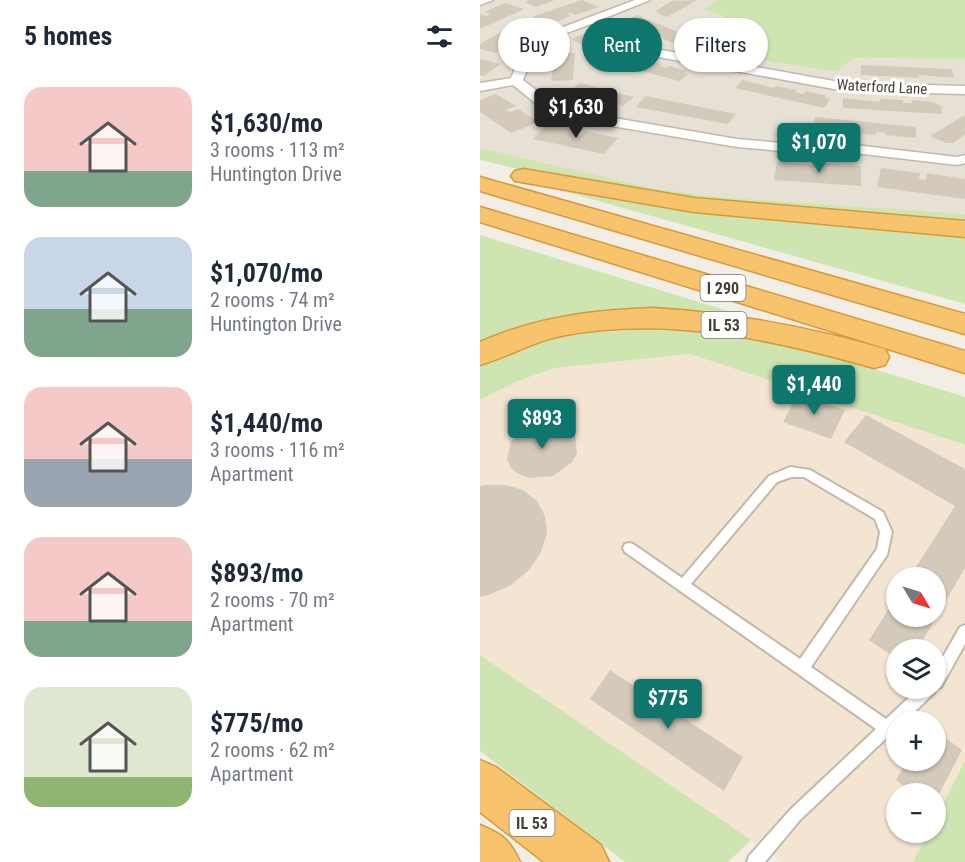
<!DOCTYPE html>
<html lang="en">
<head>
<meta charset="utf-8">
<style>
	:root { --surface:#fff; --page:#f6f6f7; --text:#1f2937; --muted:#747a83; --accent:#0f766e }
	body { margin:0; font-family:"Roboto Condensed",sans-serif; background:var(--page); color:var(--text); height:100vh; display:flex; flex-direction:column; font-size:22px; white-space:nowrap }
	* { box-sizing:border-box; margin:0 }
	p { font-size:20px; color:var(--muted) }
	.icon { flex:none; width:33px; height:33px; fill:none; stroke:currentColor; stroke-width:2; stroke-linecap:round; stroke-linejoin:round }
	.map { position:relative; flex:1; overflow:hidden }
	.details { display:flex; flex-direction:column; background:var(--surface); width:480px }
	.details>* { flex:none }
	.top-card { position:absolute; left:18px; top:18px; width:376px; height:54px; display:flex; gap:12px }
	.needle { width:39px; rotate:128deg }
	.controls { position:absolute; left:406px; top:567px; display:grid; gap:12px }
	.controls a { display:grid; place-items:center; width:60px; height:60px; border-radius:50%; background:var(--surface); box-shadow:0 2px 4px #0004; font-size:30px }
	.price { position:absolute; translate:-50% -51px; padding:0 14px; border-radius:6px; background:var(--accent); color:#fff; font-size:20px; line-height:39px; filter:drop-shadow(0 2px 3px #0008) }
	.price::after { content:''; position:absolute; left:50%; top:36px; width:18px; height:14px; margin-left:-9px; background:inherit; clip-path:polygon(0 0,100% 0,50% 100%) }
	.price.on { background:#222; color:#fff }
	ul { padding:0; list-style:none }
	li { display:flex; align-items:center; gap:18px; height:150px; padding:0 24px }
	li span { display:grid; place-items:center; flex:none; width:168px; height:120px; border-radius:18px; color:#555 }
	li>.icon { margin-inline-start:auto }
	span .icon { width:72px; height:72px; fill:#fffc; stroke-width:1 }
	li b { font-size:26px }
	h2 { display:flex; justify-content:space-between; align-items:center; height:72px; padding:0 24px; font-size:26px }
	.pill { padding:0 21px; border-radius:27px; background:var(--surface); box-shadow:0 2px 4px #0004; font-size:21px; line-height:54px }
	.pill.on { background:var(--accent); color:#fff }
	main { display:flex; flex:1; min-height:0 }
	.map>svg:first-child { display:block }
	.residential { fill:#e6e0d5 }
	.commercial { fill:#f4e4d2; fill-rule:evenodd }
	.green { fill:#cfe5b1 }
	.building { fill:#d4cabc }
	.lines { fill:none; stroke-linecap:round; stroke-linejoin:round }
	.service-casing { stroke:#c0b9ac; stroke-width:4 }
	.minor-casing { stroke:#c0b9ac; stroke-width:3 }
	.motorway-casing { stroke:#d6983d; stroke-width:3 }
	.service { fill:#fff; fill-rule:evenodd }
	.minor { fill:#fff; fill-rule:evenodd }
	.motorway { fill:#f7c46d; fill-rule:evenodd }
	.labels { text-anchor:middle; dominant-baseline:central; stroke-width:6; stroke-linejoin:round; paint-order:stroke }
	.far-street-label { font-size:15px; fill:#453f36; stroke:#fff }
	.shield { fill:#fff; stroke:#7d7972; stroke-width:1.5 }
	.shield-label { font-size:16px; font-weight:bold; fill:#453f36 }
</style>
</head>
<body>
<main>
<section class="details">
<h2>5 homes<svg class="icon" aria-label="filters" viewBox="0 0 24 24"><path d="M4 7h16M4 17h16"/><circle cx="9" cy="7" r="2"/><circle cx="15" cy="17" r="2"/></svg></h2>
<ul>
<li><span style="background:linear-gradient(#f6c9c9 70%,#7fa58c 0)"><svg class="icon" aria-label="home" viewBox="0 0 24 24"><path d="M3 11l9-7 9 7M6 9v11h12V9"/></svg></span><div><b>$1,630/mo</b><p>3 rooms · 113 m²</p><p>Huntington Drive</p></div></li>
<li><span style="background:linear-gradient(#c9d6e8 60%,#7fa58c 0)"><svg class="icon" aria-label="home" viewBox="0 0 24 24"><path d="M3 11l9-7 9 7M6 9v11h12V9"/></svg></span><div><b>$1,070/mo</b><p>2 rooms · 74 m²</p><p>Huntington Drive</p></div></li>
<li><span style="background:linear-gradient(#f6c9c9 60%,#9aa5b1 0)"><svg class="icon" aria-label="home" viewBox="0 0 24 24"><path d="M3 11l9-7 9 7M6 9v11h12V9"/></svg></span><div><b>$1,440/mo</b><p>3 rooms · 116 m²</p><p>Apartment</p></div></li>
<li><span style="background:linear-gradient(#f6c9c9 70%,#7fa58c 0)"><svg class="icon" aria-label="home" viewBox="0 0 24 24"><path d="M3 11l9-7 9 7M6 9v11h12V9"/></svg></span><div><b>$893/mo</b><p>2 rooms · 70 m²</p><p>Apartment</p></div></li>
<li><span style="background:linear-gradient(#dfe7d0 75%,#8fb573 0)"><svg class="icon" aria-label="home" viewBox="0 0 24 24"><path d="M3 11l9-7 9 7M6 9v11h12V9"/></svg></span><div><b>$775/mo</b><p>2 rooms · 62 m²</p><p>Apartment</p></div></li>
</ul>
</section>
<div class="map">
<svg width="485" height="862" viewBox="0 0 485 862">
	<rect width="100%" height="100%" fill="#f2eee6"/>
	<path class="residential" d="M0,0H237L223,9L244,16L245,21L235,38L250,55L360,69L373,58L485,59V214L238,197L172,188L0,148Z"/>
	<path class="commercial" d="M210,354L485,445V761L456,817V794H417V832L448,833L433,862H302L0,655V400L38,381L74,368ZM417,578H456V616H417ZM417,650H456V688H417ZM417,722H456V760H417Z"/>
	<path class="green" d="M237,0H485V59L373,58L358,71H353L250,55L242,52L235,38L245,21L244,16L223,9Z
		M0,148L172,188L238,197L485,214V220L228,201L46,171L0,160Z
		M54,183L144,201L223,212L485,236V304Z
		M0,235L281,321C174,306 102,299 0,342Z
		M153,330C190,330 227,331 263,337C339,350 412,375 485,397V445L210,354L74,368L38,381L0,400V367L43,347L91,334Z
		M0,655L271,840L248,862H145L0,751Z
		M485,761V862H433L448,833L456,832V817Z"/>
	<path class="building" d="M47,0H75L56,7L45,2L49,1Z
		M102,0L119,7L95,15L90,13L86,14L91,16L67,25L52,17Z
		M194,0L197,1L217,0L187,17L176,13L179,12L175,11Z
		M25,3L44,9L0,29V14L7,16L11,14L4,12Z
		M157,15L215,39L200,46L181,38L184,37L143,21Z
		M38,22L59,28L39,39L33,37L30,39L37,41L16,53L0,49V44Z
		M104,34L111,35L123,41L119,43L142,52L127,58L91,39Z
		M75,53H95L93,80L71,81Z
		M152,57L182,64L180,66L186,68L189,66L207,71L204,73L209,74L199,81L136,64Z
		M0,59L21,64L4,76L0,75Z
		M381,65L472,69L474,78L438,75L439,78L381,75Z
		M262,80L294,88L296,86L317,90L315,92L323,94L326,91L347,96L345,98L350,99L344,108L255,88Z
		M100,83L154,97L143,106L113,97L111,99L87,93Z
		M16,94L36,106L26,110L30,112L38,109L58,122L31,133L0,112V100Z
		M166,96L256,114L248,124L155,107Z
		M363,98L400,102V99L423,100V103H432V100L455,102L456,104L461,105L462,114L363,108Z
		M485,115V135L473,143H466L450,136Z
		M335,117L436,127V138L405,135L406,133L396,132V135L338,130L339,127H333Z
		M68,124L101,130L96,135L100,136L105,131L138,138L124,154L53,139Z
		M297,162L335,165L334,170H341V163L381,166V186L294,180Z
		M401,168L440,173L439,179L446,180L447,173L485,179V199L397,187Z
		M318,394L365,410L351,439L303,422Z
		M386,415L485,469V568L437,650H417V659L389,640L417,596V616H456V578H429L475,506L364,442Z
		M70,422L89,428L95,435L97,453L92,462L73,476L49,478L39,474L31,468L27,459L31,441L48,427Z
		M5,485H25L43,490L57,501L65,516L67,533L61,552L49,570L31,585L9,595L0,597V486Z
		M130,670L263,757L244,791L110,699Z
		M456,731L482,750L456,800V794H433L416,780L427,760H456Z"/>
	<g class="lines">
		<defs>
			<path id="service" d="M310,467L330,470L403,512L412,532L407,555L331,667L406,719L439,688H456V669L480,627L485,625V644L461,687L456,689L454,693L424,722H417V728L320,820L285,862H267L269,856L310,810L396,729L145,552L143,548L145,544L149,543L153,544L202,578L289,476ZM311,477H324L395,519L400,532L397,549L320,659L211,584L297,482Z"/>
			<path id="minor" d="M0,0H13L0,5Z
				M155,0H170L120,20L176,49L365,83L485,86V94L365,91L173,56L111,24C74,38 58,40 43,80L70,101L105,113L257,139L314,144H366L477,157L485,155V163L477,165L366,152H314L257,147L102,121L60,107L33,85L0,91V83L31,78L41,55L62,35Z"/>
			<path id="motorway" d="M43,169L214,198L485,221V237L214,212L35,181L31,176L35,171Z
				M0,177L485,314V334L0,191Z
				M0,207L485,351V373L0,222Z
				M174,308C253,313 329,327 405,349L409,357L405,365L394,368C294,340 190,316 86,335C56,340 30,356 0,365V342C56,317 113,310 174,308Z
				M0,760L16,767L121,845L129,862H64L0,812Z
				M0,825C22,834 30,840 40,862H0Z"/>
		</defs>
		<use href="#service" class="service-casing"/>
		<use href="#minor" class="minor-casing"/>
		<use href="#motorway" class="motorway-casing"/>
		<use href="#service" class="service"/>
		<use href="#minor" class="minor"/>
		<use href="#motorway" class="motorway"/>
	</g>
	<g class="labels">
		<g class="far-street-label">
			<text transform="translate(402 87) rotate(3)">Waterford Lane</text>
		</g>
		<g class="shield">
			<rect x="220.5" y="275" width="45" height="26" rx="4.5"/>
			<rect x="221.5" y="312" width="45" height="26" rx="4.5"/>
			<rect x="29.5" y="810" width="45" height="26" rx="4.5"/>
		</g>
		<g class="shield-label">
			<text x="243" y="288">I 290</text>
			<text x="244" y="325">IL 53</text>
			<text x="52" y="823">IL 53</text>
		</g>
	</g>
</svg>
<div class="controls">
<a><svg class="needle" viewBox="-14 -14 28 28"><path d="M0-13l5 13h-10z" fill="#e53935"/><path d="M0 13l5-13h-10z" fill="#747a83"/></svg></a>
<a><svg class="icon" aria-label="layers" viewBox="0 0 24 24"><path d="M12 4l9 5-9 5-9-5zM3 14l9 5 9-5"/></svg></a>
<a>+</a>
<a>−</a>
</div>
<b class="price on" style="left:96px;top:139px">$1,630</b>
<b class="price" style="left:339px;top:174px">$1,070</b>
<b class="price" style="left:334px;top:416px">$1,440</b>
<b class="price" style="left:62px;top:450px">$893</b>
<b class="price" style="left:188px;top:730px">$775</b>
<div class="top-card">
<a class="pill">Buy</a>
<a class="pill on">Rent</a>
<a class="pill">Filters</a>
</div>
</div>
</main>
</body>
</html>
